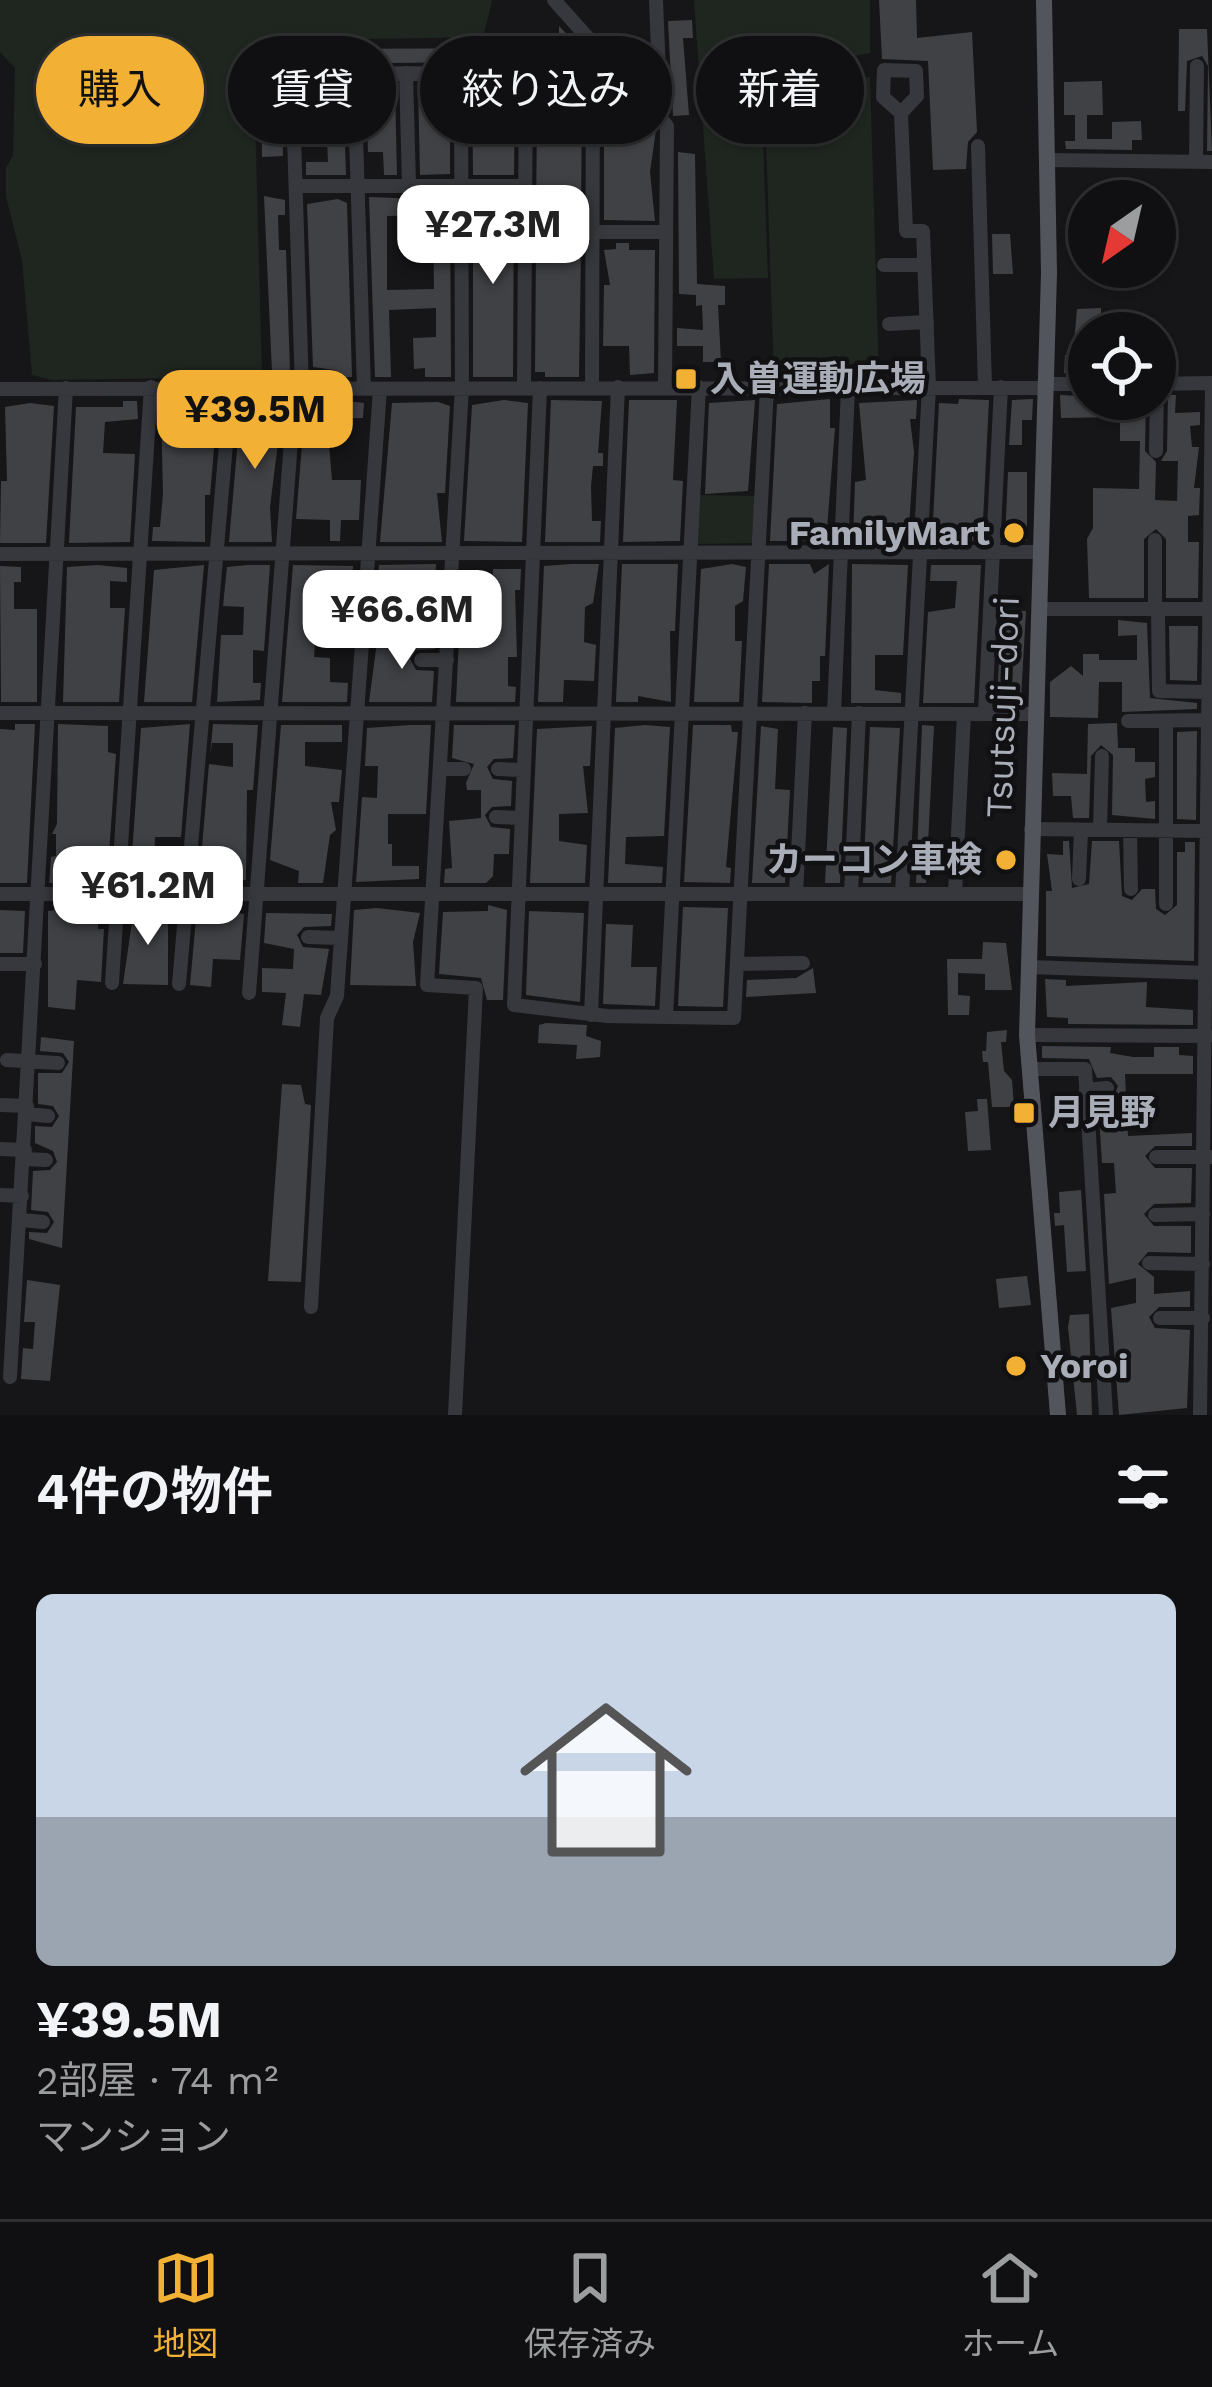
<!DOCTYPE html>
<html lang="ja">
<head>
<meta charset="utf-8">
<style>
	:root { --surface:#101012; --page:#19191b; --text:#f1f3f6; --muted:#9c9d9f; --line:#303032; --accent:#f2b134 }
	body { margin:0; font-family:"Work Sans","Noto Sans JP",sans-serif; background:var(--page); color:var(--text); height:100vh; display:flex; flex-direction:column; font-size:45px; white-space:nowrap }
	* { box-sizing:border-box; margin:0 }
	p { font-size:39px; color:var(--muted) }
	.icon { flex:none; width:66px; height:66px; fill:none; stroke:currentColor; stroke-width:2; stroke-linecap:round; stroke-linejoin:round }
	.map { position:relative; height:1415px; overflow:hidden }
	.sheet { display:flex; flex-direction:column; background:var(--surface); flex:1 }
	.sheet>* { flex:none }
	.guide { position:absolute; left:36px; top:36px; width:1140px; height:108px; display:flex; gap:24px }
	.needle { width:78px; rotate:214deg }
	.fabs { position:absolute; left:1068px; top:180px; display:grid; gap:24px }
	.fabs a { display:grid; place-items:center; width:108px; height:108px; border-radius:50%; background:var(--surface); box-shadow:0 3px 9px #0004,0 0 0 3px var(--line); font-size:60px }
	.price { position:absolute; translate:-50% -102px; padding:0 27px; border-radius:24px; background:#fff; color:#222; font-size:39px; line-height:78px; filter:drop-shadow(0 3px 6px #0008) }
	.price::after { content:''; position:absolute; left:50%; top:72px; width:36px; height:27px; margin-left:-18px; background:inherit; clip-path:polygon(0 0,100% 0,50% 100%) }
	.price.selected { background:var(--accent); color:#111 }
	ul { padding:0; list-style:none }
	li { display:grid; align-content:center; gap:24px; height:636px; padding:0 36px }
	li span { display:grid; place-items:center; height:372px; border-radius:18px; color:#555 }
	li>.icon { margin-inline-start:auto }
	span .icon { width:216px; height:216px; fill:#fffc; stroke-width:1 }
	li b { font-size:51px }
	h2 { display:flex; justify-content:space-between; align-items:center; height:144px; padding:0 36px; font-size:51px }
	.chip { padding:0 42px; border-radius:54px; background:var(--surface); box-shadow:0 3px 9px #0004,0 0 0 3px var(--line); font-size:42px; line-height:108px }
	.chip.selected { background:var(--accent); color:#111 }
	.tab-bar { display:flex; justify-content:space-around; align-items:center; height:168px; border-top:3px solid var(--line); background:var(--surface); font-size:33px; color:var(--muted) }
	.tab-bar a { display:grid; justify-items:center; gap:6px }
	.tab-bar .selected { color:var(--accent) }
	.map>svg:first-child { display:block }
	.green { fill:#1e261f }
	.building { fill:#404145; fill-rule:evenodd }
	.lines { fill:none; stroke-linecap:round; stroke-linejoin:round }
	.minor { stroke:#37383d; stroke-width:14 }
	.major { stroke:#53555c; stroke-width:16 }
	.poi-dot { fill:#f2b134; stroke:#111113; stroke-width:4.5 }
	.labels { text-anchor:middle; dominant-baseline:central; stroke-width:9; stroke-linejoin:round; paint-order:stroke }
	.poi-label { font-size:36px; font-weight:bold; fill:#a8adb8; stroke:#111113; text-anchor:start }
	.street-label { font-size:36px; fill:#a8adb8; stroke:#111113 }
</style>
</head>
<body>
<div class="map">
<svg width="1212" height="1415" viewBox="0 0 1212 1415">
	<rect width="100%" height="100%" fill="#161618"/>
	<path class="green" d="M0,0H492V2L483,37L253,41L262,377L52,380L32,375L22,260L6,197V168L13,155L15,68L0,52Z
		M694,0H870V53L781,71L761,83L768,278L714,279Z
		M870,77L879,378L774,379L764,83Z
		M699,495L757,496L753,543L696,544Z"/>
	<path class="building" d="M879,0H916L917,38L972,32L977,132L968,142L966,169L933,170L928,61L882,59Z
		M692,20L693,38H683L689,115L673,116L668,21Z
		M559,26L593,61L287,64L281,74L283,156L262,157L261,75H268V63L282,49L552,48L559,46Z
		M1179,29H1207L1212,151H1207L1208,66L1202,56L1187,61L1185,111H1178Z
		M1102,81L1103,115H1087V139H1112V122L1141,121L1142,140H1132V150L1066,149L1065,141H1075V115H1064V82Z
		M418,84H450V174L420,175Z
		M472,84H515L514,175H473Z
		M326,85H343L346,175H306V162H328L327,139H305V126H327Z
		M366,85L395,87L397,175H384L383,152H368Z
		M569,85H582L581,220H536L537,111H559V89Z
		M604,89L624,95L628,123H649L656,130L650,172L655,221L604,220Z
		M678,152L695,154L697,284L725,286V305H718L721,362H703V346H677V328L703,330L702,305L696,306V295L679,294Z
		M264,196L285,200V215H278L279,250H286L290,372H272Z
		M369,197L450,200L451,377H425V368L414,369L413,338L436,337V308L389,310L391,377H375ZM433,215L434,289L387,290V216Z
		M494,197H514L513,377H473V201Z
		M338,199L347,203L352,377H335V370L313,367L307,204Z
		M992,234H1010L1013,274H993Z
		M616,243H629V250H655L654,373L630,375L629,346H603L604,285H610L604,250L616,249Z
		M536,246L581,250L579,377H545V372H535Z
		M1101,308V333H1089V373H1064L1065,355H1073L1077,309Z
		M1060,395L1146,399L1145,451L1156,462L1155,500L1177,501L1178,461H1161L1167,451L1168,395H1176L1175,413L1200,412V425L1190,426L1192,447H1199L1194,488H1200L1199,515L1188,516V542H1199L1198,598H1166V539L1156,529L1144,539V598H1089L1087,539L1093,528V488L1139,489L1140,441H1120V417L1061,418Z
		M830,399V428H835L826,541H770L777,404Z
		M959,399L989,400L982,541H932L939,403L958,404Z
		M1033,399L1032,420H1022V445H1009L1012,400Z
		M180,400L218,403L210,495H205V542L152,541L153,527H160L163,493L161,406Z
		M504,400L528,403L522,542L464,541L472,405Z
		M551,400L602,401L598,453H603V466H593L591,486L592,521H601L600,542H545Z
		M629,400H677L673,480L683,481L680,541L623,542Z
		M755,400L748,491L705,494L709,403Z
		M917,400L916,419H910L914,452L908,541H853L855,482L866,480L859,403Z
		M123,401H137L138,419L105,422L103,453L135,454L130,542L69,543L76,407H123Z
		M347,401L364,403L363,418L304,419L305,402L347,406Z
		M283,402L270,507L272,542H229L241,404Z
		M438,402L450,406L445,493H437L442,542H380L392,403Z
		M30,403L54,406L46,543H0L1,481H7L5,407Z
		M302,444L329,445L332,480H361L359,520H341L340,541H330V520L296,519Z
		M1008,472H1027V541H1005Z
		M436,564L434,606L376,601L379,565Z
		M571,564H599L593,603L585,607L584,642L596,645L594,681L564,680L563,702H538L544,566Z
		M622,564H678L675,631H670L671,702L638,696V702H616Z
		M732,564L746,567L743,601L735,606V641H742L739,702H694L701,569Z
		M769,564H810L814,574L829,564L825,656H820V681H812V703L762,702Z
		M852,564L908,565L903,655H875V690L901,693V703H851Z
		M98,565L127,568V582L110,581V608H125L119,702H63L67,567Z
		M204,565L192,702H144L154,570Z
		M248,565H270L264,651L253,650V683H261L260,700L217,702L221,635H243L244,607L223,606L227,567Z
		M293,565L353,566L352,602L335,606V631H316L314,657L330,658V682L348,683L347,702H282Z
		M931,565H981L974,703H923L928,612L955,608L957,581H930Z
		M0,566L21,567V582H14V609H37V702H1Z
		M493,569H521L520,590H515L517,657H508V686L516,687L515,702H456L460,616L491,617Z
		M1009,611H1026L1021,699L997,703L1001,616H1009Z
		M1118,620L1147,623L1150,698L1197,703V709L1122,712V682H1099L1098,718L1050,717V682L1071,666L1083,676V654H1099V660H1137V635L1118,636Z
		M1169,626H1198L1197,681L1170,680Z
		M408,635H436L435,649L416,650L410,659L416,670L434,671L432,702H369L377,642L408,640Z
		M1117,723L1118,748H1135V762H1155V777L1145,779L1146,802L1155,801V819L1112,815L1113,755L1101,745L1091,756L1089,818H1073L1071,796H1053L1052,773L1087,774L1088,724Z
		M15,724H35L27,883H0V729L15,730Z
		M58,724L108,726V752L116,754L107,883H49L51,857L56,856V834H52L57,824Z
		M190,724L181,837H155L154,865L178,869L177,883L130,882L141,728Z
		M213,724L258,725L253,790H247L246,880L199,883L209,764L233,767V743H212L210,756Z
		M281,725H342V742H305V766L342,770L339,802H331L336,830L330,835L323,883H298L299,871L270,860Z
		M410,725H431L426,814H388V844H392V866H419V879L356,882L362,797L377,798L378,766H365L367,728Z
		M454,725H515L513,758L494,759L487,767L493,779L512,781L511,806L492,807L485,815L491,827L510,829L509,854H494L493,876L486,883H444L445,869L452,868L449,821L481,818V790H467L466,783L474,764L452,758Z
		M645,725L670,727L664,836L626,837L625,864L663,867L662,883H608L615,728Z
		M693,725H731L732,732H738L726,867L731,868L730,883L684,882Z
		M922,725L934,726L926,883H916Z
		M592,726L590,766H583L588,813L559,814V841L587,845L585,883H530L537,729Z
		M761,726L778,729L775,789L790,790L785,883H752Z
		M833,727L847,728L840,883H825Z
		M870,727L900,728L891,883H863Z
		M1197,731L1196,820L1177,819V732Z
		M1063,841H1069L1072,888L1089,884L1092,841H1119L1122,896L1132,900L1142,889H1155L1156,909L1165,915L1177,905V852H1185V842H1195L1194,961L1046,956V891H1052L1047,854L1063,855Z
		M98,905V929H104L101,982L77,980L75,1010L48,1007V911Z
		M488,905L507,910L503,1000H487L481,978L439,974L443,912L488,911Z
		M683,907L728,908L723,1007L678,1006Z
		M134,908H168V985L123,984Z
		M197,908L244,914L240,960L213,959L211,987L190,985Z
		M377,908L420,913L413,942L416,986L350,985L354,910Z
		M0,910L25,911L23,953H0Z
		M529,911L584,913L580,1002L526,995Z
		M266,913L332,914L331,926L304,927L297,935L303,947L329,949L321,995L304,994L300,1027L282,1025L286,993L262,992V968L293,969L294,949L264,943Z
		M606,924L633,925L631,967H657L655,1006L603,1004Z
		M983,942L1006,943L1012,990H985V974L958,973V995L970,996L969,1015H948L947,959H982Z
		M813,968L816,993L746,997L747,980L796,978Z
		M1045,979L1066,980V986L1147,982L1146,1007L1193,1010V1025L1068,1024V1018L1047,1017Z
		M546,1023L587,1025L586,1036L601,1041L600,1057L576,1059L577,1045L538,1043L539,1025Z
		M1007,1030L1006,1042H1001L1004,1071L1012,1080L1014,1107H992L988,1062H983L982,1051H986L987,1032Z
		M41,1037L74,1041L62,1248L29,1239V1232L47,1233L54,1222L48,1212L31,1210L33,1171L50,1170L57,1162L53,1151L35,1143V1126L52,1127L59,1116L53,1106L38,1104V1073H62L69,1062L63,1053L40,1051Z
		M1042,1046L1111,1047L1110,1053L1133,1057H1154V1047H1179V1055L1193,1056V1074H1125L1128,1136L1192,1133V1146H1155L1145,1156L1155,1168H1192L1191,1203L1154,1204L1144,1214L1154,1226H1191V1253L1148,1252L1138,1264L1154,1277V1294L1190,1291V1307H1159L1149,1317L1155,1328L1190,1330L1187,1408L1119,1415L1111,1308L1136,1303V1278L1109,1284L1104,1194L1116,1193L1114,1163H1102L1098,1100L1114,1096L1118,1086L1111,1077L1097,1078L1089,1059L1042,1058Z
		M282,1084L301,1085L305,1104L311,1105L301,1282L268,1281Z
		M977,1099H987L991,1150L968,1151L965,1112L978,1111Z
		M1081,1190L1086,1271L1067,1272L1064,1225L1055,1226L1054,1213H1060L1059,1192Z
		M1027,1276L1031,1305L999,1308L996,1279Z
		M27,1280L60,1285L50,1381L21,1379L23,1348L33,1349L35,1322H24Z
		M1089,1314L1092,1415H1077L1068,1327L1070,1315Z"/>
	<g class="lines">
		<path class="minor" d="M554,0L667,126L665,387
			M354,72L364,389
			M406,73L409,185
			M655,111L660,99L656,0
			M901,113L883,97L884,70L916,71L917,96L901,113L906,231H923L929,387L902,894
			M978,146L985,387
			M1047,160L1212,162
			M1196,162L1197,66
			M297,186H524
			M525,231L666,232
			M884,265H924
			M889,324L927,322
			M1046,384H1089
			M1155,384L1212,383
			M592,387L593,73
			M524,388L526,73
			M540,388L514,1005L607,1016L734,1018L767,388
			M0,389L1046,388
			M302,389L292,74L616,72
			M1156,451L1157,384
			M0,554L1041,552
			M1040,609H1212
			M1155,609V540
			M1158,609L1159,691L1208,692
			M421,660H447
			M0,713L1037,714
			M834,713L848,388
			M985,713L1001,387
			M1128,721L1207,720
			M441,769H464
			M498,769L522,770
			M496,817L520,818
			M1031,829L1212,831
			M1100,830L1102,756
			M1130,830L1131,889
			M1079,879L1081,830
			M0,894H1029
			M796,894L805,713
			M851,894L859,713
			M955,894L964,714
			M1166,904V722
			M308,937L341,938
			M0,964H35
			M737,964L803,963
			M1028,967L1208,973
			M112,983L151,387
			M179,984L231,387
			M249,993L295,389
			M591,1015L618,387
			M666,1017L699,387
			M1027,1035L1208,1036
			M7,1060L58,1063
			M1029,1069H1085L1106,1415
			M1086,1090L1107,1088
			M2,1105L27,1106
			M27,1114L48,1116
			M0,1149L25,1150
			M1156,1157H1212
			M25,1159L46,1160
			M0,1195L22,1196
			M1155,1215L1203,1214
			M21,1220L43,1222
			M1149,1263L1203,1264
			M311,1307L327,1018L337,996L380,389
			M1160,1318H1203
			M10,1377L66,388
			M455,1415L476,988L427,985L462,388L461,73
			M1200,1415L1212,383"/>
		<path class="major" d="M1044,0L1049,273L1027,1035L1058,1415"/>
	</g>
	<g class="poi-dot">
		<rect x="674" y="367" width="24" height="24" rx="6"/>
		<circle cx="1014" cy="533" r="12"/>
		<circle cx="1006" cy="860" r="12"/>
		<rect x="1012" y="1101" width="24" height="24" rx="6"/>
		<circle cx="1016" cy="1366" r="12"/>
	</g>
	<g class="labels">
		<g class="poi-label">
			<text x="710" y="379">入曽運動広場</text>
			<text x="990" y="533" text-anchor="end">FamilyMart</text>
			<text x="982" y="860" text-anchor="end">カーコン車検</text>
			<text x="1048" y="1113">月見野</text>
			<text x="1040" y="1366">Yoroi</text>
		</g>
		<g class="street-label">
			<text transform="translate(1003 707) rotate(-88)">Tsutsuji-dori</text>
		</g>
	</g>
</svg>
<div class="fabs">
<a><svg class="needle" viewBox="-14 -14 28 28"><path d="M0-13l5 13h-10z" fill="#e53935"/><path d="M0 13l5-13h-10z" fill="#9c9d9f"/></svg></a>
<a><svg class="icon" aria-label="locate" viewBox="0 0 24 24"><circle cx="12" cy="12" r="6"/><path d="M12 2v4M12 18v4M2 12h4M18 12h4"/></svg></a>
</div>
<b class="price" style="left:493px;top:287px">¥27.3M</b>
<b class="price selected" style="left:255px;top:472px">¥39.5M</b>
<b class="price" style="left:402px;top:672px">¥66.6M</b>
<b class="price" style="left:148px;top:948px">¥61.2M</b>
<div class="guide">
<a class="chip selected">購入</a>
<a class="chip">賃貸</a>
<a class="chip">絞り込み</a>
<a class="chip">新着</a>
</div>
</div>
<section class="sheet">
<h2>4件の物件<svg class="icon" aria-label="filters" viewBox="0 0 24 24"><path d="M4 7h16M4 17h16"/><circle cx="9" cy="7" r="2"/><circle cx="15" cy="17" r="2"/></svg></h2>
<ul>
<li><span style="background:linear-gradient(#c9d6e8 60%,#9aa5b1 0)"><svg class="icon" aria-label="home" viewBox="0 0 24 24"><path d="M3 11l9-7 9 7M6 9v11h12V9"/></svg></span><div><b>¥39.5M</b><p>2部屋 · 74 m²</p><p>マンション</p></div></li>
</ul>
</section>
<nav class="tab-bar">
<a class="selected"><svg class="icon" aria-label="map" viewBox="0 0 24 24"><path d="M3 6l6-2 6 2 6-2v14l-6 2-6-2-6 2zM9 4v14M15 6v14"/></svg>地図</a>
<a><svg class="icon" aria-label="saved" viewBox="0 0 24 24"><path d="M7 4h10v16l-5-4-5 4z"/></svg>保存済み</a>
<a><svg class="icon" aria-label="home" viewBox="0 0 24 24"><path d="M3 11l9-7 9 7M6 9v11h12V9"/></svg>ホーム</a>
</nav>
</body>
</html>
